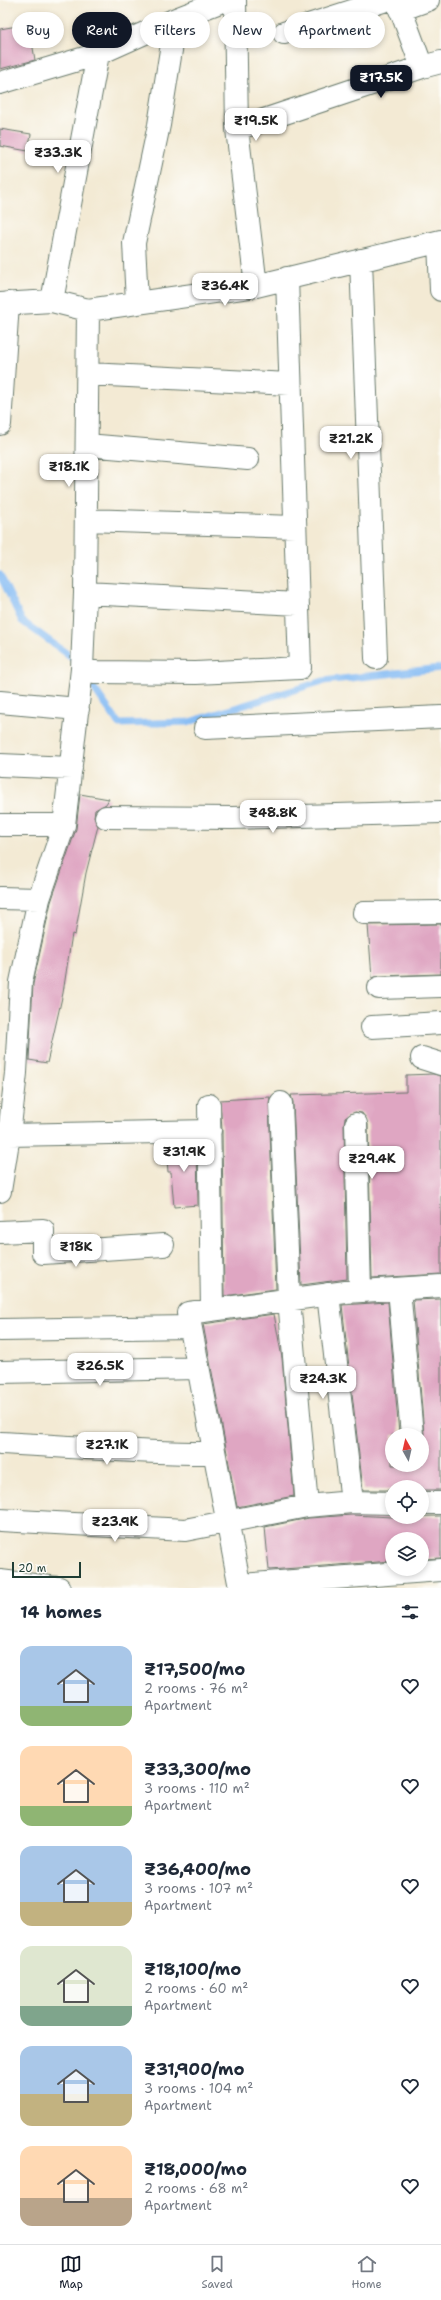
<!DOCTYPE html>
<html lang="en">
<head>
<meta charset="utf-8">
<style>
	:root { --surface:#fff; --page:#f6f6f7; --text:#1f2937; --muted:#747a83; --line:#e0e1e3; --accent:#111827 }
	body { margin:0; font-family:"Shantell Sans",sans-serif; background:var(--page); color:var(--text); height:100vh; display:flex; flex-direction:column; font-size:15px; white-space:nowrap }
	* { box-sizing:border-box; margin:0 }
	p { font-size:13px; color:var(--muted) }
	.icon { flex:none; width:22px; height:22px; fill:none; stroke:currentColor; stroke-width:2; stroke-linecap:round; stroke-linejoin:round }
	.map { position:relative; height:1588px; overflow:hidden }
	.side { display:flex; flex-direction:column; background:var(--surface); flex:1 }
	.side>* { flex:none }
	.hud { position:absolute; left:12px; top:12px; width:417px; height:36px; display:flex; gap:8px }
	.needle { width:26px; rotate:352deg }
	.controls { position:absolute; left:385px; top:1428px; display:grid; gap:8px }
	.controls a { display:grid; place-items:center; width:44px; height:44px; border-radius:50%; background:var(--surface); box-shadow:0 2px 6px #0003; font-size:20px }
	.scale { position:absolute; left:12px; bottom:10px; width:69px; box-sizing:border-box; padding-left:4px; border:2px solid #1f3d34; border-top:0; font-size:11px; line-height:14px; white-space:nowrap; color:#1f3d34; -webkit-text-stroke:3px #fdfcf7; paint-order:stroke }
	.price { position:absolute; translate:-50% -34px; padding:0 9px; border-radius:8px; background:#fff; color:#222; font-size:13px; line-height:26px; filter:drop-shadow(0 1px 2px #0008) }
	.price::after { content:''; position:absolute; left:50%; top:24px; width:12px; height:9px; margin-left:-6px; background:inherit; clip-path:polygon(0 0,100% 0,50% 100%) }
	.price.active { background:var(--accent); color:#fff }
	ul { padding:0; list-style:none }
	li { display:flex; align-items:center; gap:12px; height:100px; padding:0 20px }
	li span { display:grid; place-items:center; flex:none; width:112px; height:80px; border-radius:12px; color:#555 }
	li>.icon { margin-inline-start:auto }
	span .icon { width:48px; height:48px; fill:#fffc; stroke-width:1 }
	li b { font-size:17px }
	h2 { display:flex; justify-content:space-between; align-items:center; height:48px; padding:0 20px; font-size:17px }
	.pill { padding:0 14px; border-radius:18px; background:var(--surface); box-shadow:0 2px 6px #0003; font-size:14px; line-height:36px }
	.pill.active { background:var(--accent); color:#fff }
	.dock { display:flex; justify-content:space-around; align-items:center; height:56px; border-top:1px solid var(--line); background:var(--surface); font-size:11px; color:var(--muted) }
	.dock a { display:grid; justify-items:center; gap:2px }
	.dock .active { color:var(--accent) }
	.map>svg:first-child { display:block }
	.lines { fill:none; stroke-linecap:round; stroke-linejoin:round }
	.stream { stroke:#84bbf4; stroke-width:7 }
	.building { fill:#dfa6c2 }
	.minor-casing { stroke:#697a6c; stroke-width:24 }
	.minor { stroke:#fff; stroke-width:22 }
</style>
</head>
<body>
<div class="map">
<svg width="441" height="1588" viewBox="0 0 441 1588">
	<rect width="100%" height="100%" fill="#fdfcf7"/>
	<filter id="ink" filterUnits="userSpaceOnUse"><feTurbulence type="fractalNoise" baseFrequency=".025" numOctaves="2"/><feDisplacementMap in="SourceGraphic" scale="8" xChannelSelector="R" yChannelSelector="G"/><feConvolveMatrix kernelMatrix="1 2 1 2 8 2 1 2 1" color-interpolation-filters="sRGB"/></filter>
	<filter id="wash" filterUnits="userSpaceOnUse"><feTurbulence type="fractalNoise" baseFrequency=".012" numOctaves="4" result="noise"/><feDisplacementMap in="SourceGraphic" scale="16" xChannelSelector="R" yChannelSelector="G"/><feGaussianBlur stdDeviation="0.9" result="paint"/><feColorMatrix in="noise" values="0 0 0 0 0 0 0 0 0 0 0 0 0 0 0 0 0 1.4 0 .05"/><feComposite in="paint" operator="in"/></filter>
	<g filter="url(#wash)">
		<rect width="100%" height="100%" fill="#f3ead4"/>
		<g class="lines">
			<path class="stream" d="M0,575L22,621L73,658L77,664
				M86,677L119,724L189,722L323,681L441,668"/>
		</g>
		<g id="blocks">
			<path class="building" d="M29,24L35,60L0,69V29Z
				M0,129L31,134L28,151L0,146Z
				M80,794L109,799L106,804L95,810L94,817L98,826L86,873L75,935L72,934L63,993L47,1063L29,1060L33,984L51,902L76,829Z
				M441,924V974L379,976L372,978L368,925Z
				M433,1074L441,1076V1274L372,1278L368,1124L362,1113L355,1112L345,1118L344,1124L347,1279L301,1285L293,1102L291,1095L406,1092V1075Z
				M270,1097L269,1104L276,1289L224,1296L222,1130L220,1100Z
				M166,1144H197L198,1205L174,1207L171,1172H168Z
				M441,1299V1490H422V1487H392V1490H363L342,1305L388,1302L399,1435H392V1465H422V1442L424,1434L413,1300Z
				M274,1314L282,1358L294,1496L237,1507L203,1324Z
				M352,1515L392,1517L441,1516V1558L422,1559V1539H392V1561L269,1570L265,1527L309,1518Z"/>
		</g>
	</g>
	<g filter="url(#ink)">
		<use href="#blocks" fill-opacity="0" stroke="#697a6c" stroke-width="1"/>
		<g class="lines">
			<defs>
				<path id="minor" d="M235,0L237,129L256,286
					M400,10L428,0
					M284,33L386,0
					M422,67L441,62
					M0,83L98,54L176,19L225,0
					M237,129L422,67L397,0
					M439,242L441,290
					M361,260L376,658
					M52,301L98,54
					M137,302L134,243L159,125L176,19
					M0,304L52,301L88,310L256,286L441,241
					M88,374L290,384
					M0,424L8,303
					M87,445L248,459
					M86,520L295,527
					M85,593L298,604
					M82,669L95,672L196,673L300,668L287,278
					M0,702L78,709
					M205,728L441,717
					M0,765L71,768
					M106,817L232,818L441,812
					M0,825H64
					M0,898L39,899
					M364,913L441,912
					M379,988L441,986
					M372,1027L441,1023
					M422,1058L441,1064
					M281,1103L289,1299L307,1506
					M209,1105L212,1310
					M356,1124L360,1291
					M0,1133L9,1135L210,1131
					M0,1191L9,1135L16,1073L21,982L39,899L64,825L82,669L85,593L88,310
					M0,1232L43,1230V1253L163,1245
					M399,1289L412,1435
					M328,1294L352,1502
					M0,1330L190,1327
					M0,1372L198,1368
					M0,1443C72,1446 143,1454 214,1453
					M422,1503H441
					M0,1520L185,1530L307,1506L352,1502L392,1503
					M0,1581L59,1588
					M240,1585L441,1570
					M240,1588L188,1313L346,1292L441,1286"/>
			</defs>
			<use href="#minor" class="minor-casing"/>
			<use href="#minor" class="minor"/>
		</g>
	</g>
</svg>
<div class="controls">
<a><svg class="needle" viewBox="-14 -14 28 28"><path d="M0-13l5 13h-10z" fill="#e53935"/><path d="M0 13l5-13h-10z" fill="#747a83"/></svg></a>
<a><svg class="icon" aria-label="locate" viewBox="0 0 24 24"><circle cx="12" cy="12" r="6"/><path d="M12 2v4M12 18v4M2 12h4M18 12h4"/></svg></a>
<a><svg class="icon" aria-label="layers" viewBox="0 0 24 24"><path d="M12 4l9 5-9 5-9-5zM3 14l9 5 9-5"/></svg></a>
</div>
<div class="scale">20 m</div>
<b class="price active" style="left:381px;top:99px">₹17.5K</b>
<b class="price" style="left:256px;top:142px">₹19.5K</b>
<b class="price" style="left:58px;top:174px">₹33.3K</b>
<b class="price" style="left:225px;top:307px">₹36.4K</b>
<b class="price" style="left:351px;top:460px">₹21.2K</b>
<b class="price" style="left:69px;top:488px">₹18.1K</b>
<b class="price" style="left:273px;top:834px">₹48.8K</b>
<b class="price" style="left:184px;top:1173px">₹31.9K</b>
<b class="price" style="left:372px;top:1180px">₹29.4K</b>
<b class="price" style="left:76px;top:1268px">₹18K</b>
<b class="price" style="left:100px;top:1387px">₹26.5K</b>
<b class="price" style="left:323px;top:1400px">₹24.3K</b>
<b class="price" style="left:107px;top:1466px">₹27.1K</b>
<b class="price" style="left:115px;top:1543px">₹23.9K</b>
<div class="hud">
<a class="pill">Buy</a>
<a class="pill active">Rent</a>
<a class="pill">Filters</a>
<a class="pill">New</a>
<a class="pill">Apartment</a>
</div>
</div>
<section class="side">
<h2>14 homes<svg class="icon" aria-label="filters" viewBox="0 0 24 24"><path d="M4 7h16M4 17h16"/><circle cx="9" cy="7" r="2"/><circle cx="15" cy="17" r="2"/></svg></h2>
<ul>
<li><span style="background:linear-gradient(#a9c7e8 75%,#8fb573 0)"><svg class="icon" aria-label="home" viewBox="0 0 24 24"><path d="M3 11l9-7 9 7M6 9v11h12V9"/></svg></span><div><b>₹17,500/mo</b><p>2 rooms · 76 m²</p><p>Apartment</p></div><svg class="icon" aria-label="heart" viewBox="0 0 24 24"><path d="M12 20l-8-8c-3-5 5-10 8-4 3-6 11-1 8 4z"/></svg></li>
<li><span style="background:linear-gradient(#ffd9b3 75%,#8fb573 0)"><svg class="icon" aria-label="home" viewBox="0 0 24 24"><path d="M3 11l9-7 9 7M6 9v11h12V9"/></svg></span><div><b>₹33,300/mo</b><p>3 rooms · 110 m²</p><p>Apartment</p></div><svg class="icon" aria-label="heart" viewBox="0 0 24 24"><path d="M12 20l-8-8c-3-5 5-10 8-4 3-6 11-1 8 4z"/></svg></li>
<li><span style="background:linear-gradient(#a9c7e8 70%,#c2b280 0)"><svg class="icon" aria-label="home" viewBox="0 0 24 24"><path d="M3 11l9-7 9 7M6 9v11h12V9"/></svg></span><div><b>₹36,400/mo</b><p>3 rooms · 107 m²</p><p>Apartment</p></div><svg class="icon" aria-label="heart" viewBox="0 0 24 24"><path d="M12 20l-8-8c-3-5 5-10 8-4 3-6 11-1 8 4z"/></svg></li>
<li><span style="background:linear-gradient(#dfe7d0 75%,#7fa58c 0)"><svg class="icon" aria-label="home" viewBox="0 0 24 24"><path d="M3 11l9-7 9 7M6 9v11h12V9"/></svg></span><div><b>₹18,100/mo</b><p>2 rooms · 60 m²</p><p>Apartment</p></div><svg class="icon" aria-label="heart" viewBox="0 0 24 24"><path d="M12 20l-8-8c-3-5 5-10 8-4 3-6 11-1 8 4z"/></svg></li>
<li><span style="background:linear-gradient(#a9c7e8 60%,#c2b280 0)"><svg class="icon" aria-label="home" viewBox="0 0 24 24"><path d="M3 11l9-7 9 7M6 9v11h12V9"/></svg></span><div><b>₹31,900/mo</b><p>3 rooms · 104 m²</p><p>Apartment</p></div><svg class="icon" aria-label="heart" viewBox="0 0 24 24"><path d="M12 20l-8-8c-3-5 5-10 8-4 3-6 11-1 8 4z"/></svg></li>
<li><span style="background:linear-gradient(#ffd9b3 65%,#b9a48a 0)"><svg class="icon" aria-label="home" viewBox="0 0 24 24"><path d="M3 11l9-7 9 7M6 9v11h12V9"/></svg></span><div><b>₹18,000/mo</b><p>2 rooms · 68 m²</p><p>Apartment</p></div><svg class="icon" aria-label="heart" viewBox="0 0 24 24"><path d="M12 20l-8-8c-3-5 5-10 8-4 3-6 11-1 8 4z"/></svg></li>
</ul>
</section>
<nav class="dock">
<a class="active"><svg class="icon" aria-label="map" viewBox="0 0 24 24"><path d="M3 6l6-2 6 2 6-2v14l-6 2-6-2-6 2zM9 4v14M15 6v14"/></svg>Map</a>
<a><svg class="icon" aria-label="saved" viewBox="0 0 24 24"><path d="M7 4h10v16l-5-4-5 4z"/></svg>Saved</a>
<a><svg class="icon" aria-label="home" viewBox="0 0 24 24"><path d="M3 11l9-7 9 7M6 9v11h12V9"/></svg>Home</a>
</nav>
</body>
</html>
